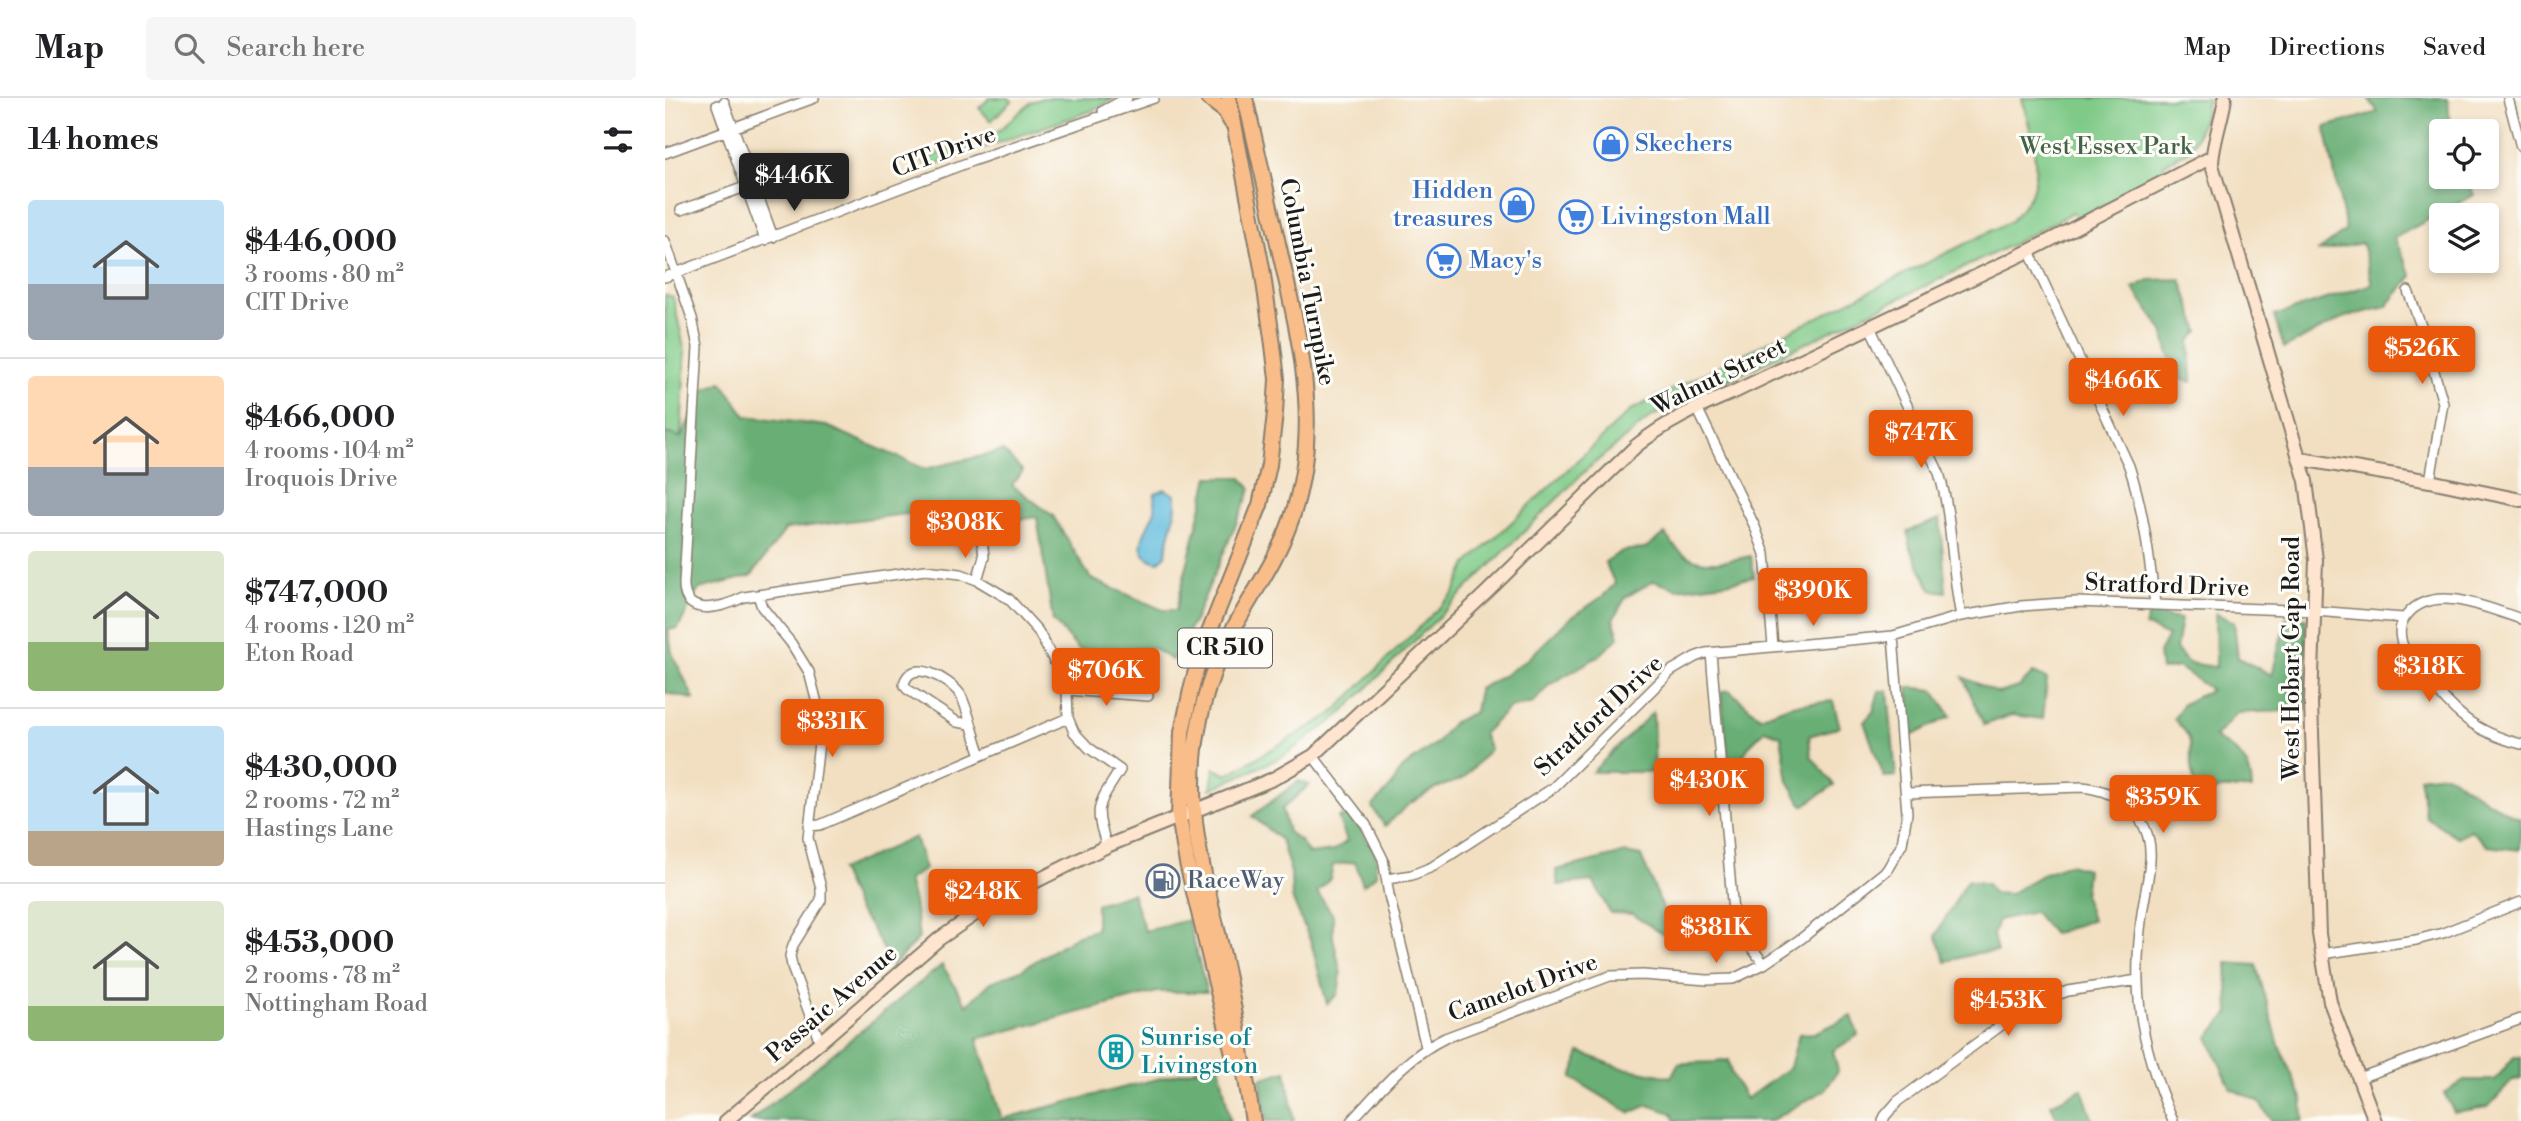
<!DOCTYPE html>
<html lang="en">
<head>
<meta charset="utf-8">
<style>
	:root { --surface:#fff; --page:#f6f6f6; --text:#202124; --muted:#757577; --line:#e0e0e0; --accent:#ea580c }
	body { margin:0; font-family:"Libre Bodoni",serif; background:var(--page); color:var(--text); height:100vh; display:flex; flex-direction:column; font-size:26px; white-space:nowrap }
	* { box-sizing:border-box; margin:0 }
	p { font-size:23px; color:var(--muted) }
	.icon { flex:none; width:38px; height:38px; fill:none; stroke:currentColor; stroke-width:2; stroke-linecap:round; stroke-linejoin:round }
	.map { position:relative; flex:1; overflow:hidden }
	.sheet { display:flex; flex-direction:column; background:var(--surface); width:665px }
	.sheet>* { flex:none }
	.fabs { position:absolute; left:1764px; top:21px; display:grid; gap:14px }
	.fabs a { display:grid; place-items:center; width:70px; height:70px; border-radius:7px; background:var(--surface); box-shadow:0 4px 10px #0003; font-size:35px }
	.price { position:absolute; translate:-50% -60px; padding:0 16px; border-radius:7px; background:var(--accent); color:#fff; font-size:23px; line-height:46px; filter:drop-shadow(0 2px 4px #0008) }
	.price::after { content:''; position:absolute; left:50%; top:42px; width:21px; height:16px; margin-left:-10px; background:inherit; clip-path:polygon(0 0,100% 0,50% 100%) }
	.price.on { background:#222; color:#fff }
	ul { padding:0; list-style:none }
	li { display:flex; align-items:center; gap:21px; height:175px; padding:0 28px }
	li+li { border-top:2px solid var(--line) }
	li span { display:grid; place-items:center; flex:none; width:196px; height:140px; border-radius:7px; color:#555 }
	li>.icon { margin-inline-start:auto }
	span .icon { width:84px; height:84px; fill:#fffc; stroke-width:1 }
	li b { font-size:30px }
	h2 { display:flex; justify-content:space-between; align-items:center; height:84px; padding:0 28px; font-size:30px }
	header { display:flex; align-items:center; gap:42px; box-sizing:border-box; height:98px; padding:0 35px; background:var(--surface); border-bottom:2px solid var(--line) }
	header strong { font-size:33px }
	nav { display:flex; gap:38px; margin-inline-start:auto; font-size:24px }
	.search { width:490px; height:63px; background:var(--page); display:flex; align-items:center; gap:18px; box-sizing:border-box; padding:0 24px; border-radius:7px; color:var(--muted); font-size:26px }
	main { display:flex; flex:1; min-height:0 }
	.map>svg:first-child { display:block }
	.green { fill:#80ca88; stroke:#4e7352; stroke-width:2 }
	.forest { fill:#68ae74; stroke:#426548; stroke-width:2 }
	.water { fill:#5fbbdd; stroke:#3e6c7c; stroke-width:2 }
	.lines { fill:none; stroke-linecap:round; stroke-linejoin:round }
	.street-casing { stroke:#877e6e; stroke-width:12 }
	.secondary-casing { stroke:#877e6e; stroke-width:16 }
	.primary-casing { stroke:#877e6e; stroke-width:18 }
	.street { stroke:#fff; stroke-width:9 }
	.secondary { stroke:#fde5d0; stroke-width:12 }
	.primary { stroke:#f9bd89; stroke-width:14 }
	.labels { text-anchor:middle; dominant-baseline:central; stroke-width:6; stroke-linejoin:round; paint-order:stroke }
	.shield { fill:#fdfcf7; stroke:#605f5e; stroke-width:2 }
	.shield-label { font-size:23px; font-weight:bold; fill:#1c1c1c }
	.shop-label { font-size:24px; fill:#366cbe; stroke:#fdfcf7; text-anchor:start }
	.park-label { font-size:24px; fill:#446247; stroke:#fdfcf7 }
	.street-label { font-size:24px; fill:#1c1c1c; stroke:#fdfcf7 }
	.service-label { font-size:24px; fill:#4e5e75; stroke:#fdfcf7; text-anchor:start }
	.culture-label { font-size:24px; fill:#0d838f; stroke:#fdfcf7; text-anchor:start }
</style>
</head>
<body>
<header>
<strong>Map</strong>
<div class="search"><svg class="icon" aria-label="search" viewBox="0 0 24 24"><circle cx="10" cy="10" r="6"/><path d="M15 15l6 6"/></svg>Search here</div>
<nav><a>Map</a><a>Directions</a><a>Saved</a></nav>
</header>
<main>
<section class="sheet">
<h2>14 homes<svg class="icon" aria-label="filters" viewBox="0 0 24 24"><path d="M4 7h16M4 17h16"/><circle cx="9" cy="7" r="2"/><circle cx="15" cy="17" r="2"/></svg></h2>
<ul>
<li><span style="background:linear-gradient(#bfe0f5 60%,#9aa5b1 0)"><svg class="icon" aria-label="home" viewBox="0 0 24 24"><path d="M3 11l9-7 9 7M6 9v11h12V9"/></svg></span><div><b>$446,000</b><p>3 rooms · 80 m²</p><p>CIT Drive</p></div></li>
<li><span style="background:linear-gradient(#ffd9b3 65%,#9aa5b1 0)"><svg class="icon" aria-label="home" viewBox="0 0 24 24"><path d="M3 11l9-7 9 7M6 9v11h12V9"/></svg></span><div><b>$466,000</b><p>4 rooms · 104 m²</p><p>Iroquois Drive</p></div></li>
<li><span style="background:linear-gradient(#dfe7d0 65%,#8fb573 0)"><svg class="icon" aria-label="home" viewBox="0 0 24 24"><path d="M3 11l9-7 9 7M6 9v11h12V9"/></svg></span><div><b>$747,000</b><p>4 rooms · 120 m²</p><p>Eton Road</p></div></li>
<li><span style="background:linear-gradient(#bfe0f5 75%,#b9a48a 0)"><svg class="icon" aria-label="home" viewBox="0 0 24 24"><path d="M3 11l9-7 9 7M6 9v11h12V9"/></svg></span><div><b>$430,000</b><p>2 rooms · 72 m²</p><p>Hastings Lane</p></div></li>
<li><span style="background:linear-gradient(#dfe7d0 75%,#8fb573 0)"><svg class="icon" aria-label="home" viewBox="0 0 24 24"><path d="M3 11l9-7 9 7M6 9v11h12V9"/></svg></span><div><b>$453,000</b><p>2 rooms · 78 m²</p><p>Nottingham Road</p></div></li>
</ul>
</section>
<div class="map">
<svg width="1856" height="1023" viewBox="0 0 1856 1023">
	<rect width="100%" height="100%" fill="#fdfcf7"/>
	<filter id="ink" filterUnits="userSpaceOnUse"><feTurbulence type="fractalNoise" baseFrequency=".0143" numOctaves="2"/><feDisplacementMap in="SourceGraphic" scale="14" xChannelSelector="R" yChannelSelector="G"/><feConvolveMatrix kernelMatrix="1 2 1 2 8 2 1 2 1" color-interpolation-filters="sRGB"/></filter>
	<filter id="wash" filterUnits="userSpaceOnUse"><feTurbulence type="fractalNoise" baseFrequency=".00686" numOctaves="4" result="noise"/><feDisplacementMap in="SourceGraphic" scale="28" xChannelSelector="R" yChannelSelector="G"/><feGaussianBlur stdDeviation="1.57" result="paint"/><feColorMatrix in="noise" values="0 0 0 0 0 0 0 0 0 0 0 0 0 0 0 0 0 1.4 0 .05"/><feComposite in="paint" operator="in"/></filter>
	<g filter="url(#wash)">
		<rect width="100%" height="100%" fill="#f2dfc1"/>
		<path class="green" d="M325,0H344L347,3L326,23L314,10Z
			M378,0H450L426,13L263,69L257,62L335,32L366,4Z
			M1357,0H1543L1539,18L1527,51L1499,66L1502,76L1412,121L1408,114L1346,147L986,319L921,372L674,618L617,659L546,691L549,670L562,677L667,616L789,495L802,466L966,312L1346,123C1352,115 1359,108 1364,100C1379,74 1364,27 1357,0Z
			M0,197L8,199L20,254L16,339L0,335Z"/>
		<path class="forest" d="M1703,0H1783L1785,33H1776V79H1802L1809,97L1729,140L1747,178L1721,209L1680,219L1619,250L1609,218L1707,186L1697,145L1652,154L1681,132L1660,29L1713,14Z
			M1516,181L1534,233L1525,243L1527,284L1516,281L1503,254L1498,233L1468,190L1484,182Z
			M57,284L81,318L162,328L260,371L338,353L358,373L347,387L388,418L426,481L498,512H511L544,379H576L586,391L530,521L507,562L487,550L414,552L388,523L372,419L347,423L329,405L121,431L86,478L34,491L13,530L3,532L7,555L29,601L0,595V335L16,339L40,291Z
			M1275,421L1281,494L1266,492L1245,449L1243,433Z
			M1000,436C1024,472 1049,466 1086,458L1089,479L1061,485L1012,491L989,483L961,499L948,521L954,539L934,558L884,587L868,605L844,610L818,636L825,651L798,681L771,690L743,707L720,728L707,709L728,686L735,672L773,644L787,625L810,614L814,591L838,578L864,560L904,521L938,498L950,486L940,464L957,453L980,450Z
			M1550,515L1569,524L1573,560L1607,577L1621,520H1641V612L1572,615L1550,639C1572,654 1586,661 1587,691H1556L1533,698C1531,689 1527,678 1526,669C1525,643 1529,641 1509,621L1518,606L1546,592L1514,569L1496,572L1494,555L1503,538L1480,528L1484,516L1516,521L1511,551L1523,565L1551,569Z
			M1368,575L1382,581L1378,621L1347,617L1319,627L1298,579L1333,595L1354,589Z
			M1243,589L1268,592L1286,618L1246,638Z
			M1064,592L1095,619L1126,607L1168,603L1175,629L1144,638L1146,658L1169,687L1138,708L1123,683L1116,638L1100,632L1085,647L1065,678L1056,594Z
			M1214,593H1223L1231,678L1219,679L1199,624L1208,614Z
			M988,614L990,674H927Z
			M1781,676C1807,691 1829,710 1856,721L1855,752L1822,748L1806,732L1792,739L1761,719L1754,679Z
			M634,683L644,687L617,711L623,734L635,743L644,756L668,753L682,743L673,720L686,716L711,756V777L698,787L690,764L668,767L665,781L652,794L668,817V839L676,876L673,896L662,906L646,844L627,800L626,775L616,742L587,718Z
			M250,739L260,771L243,782L249,804L254,840L227,868L206,829L193,812L175,772Z
			M959,755L976,758L1005,827L999,837L967,816L945,815L928,783L893,787L891,772Z
			M1404,766L1422,771L1419,798L1427,822L1388,836L1369,814L1333,822L1328,837L1332,854L1312,855L1281,864L1271,837L1302,782L1322,786L1328,795L1345,796L1380,775Z
			M467,795L480,833L523,822L542,894H492L312,941L337,1021L554,965L565,1023H85L277,867L302,907L326,884L356,872L413,837L431,832V806Z
			M1562,865L1591,867L1614,947L1637,1000L1638,1023H1607L1593,1003L1566,991L1543,939L1564,915Z
			M1187,918L1193,937L1168,953L1173,973L1160,992L1105,1023H1010L1007,1015L983,1007L965,1015L907,980L915,954L953,969L1006,979L1013,966C1030,963 1046,966 1063,962L1066,975L1081,1001L1125,969L1134,936L1149,935Z
			M1849,959H1856V981L1848,982L1823,1009L1789,1014L1779,995L1801,982H1830Z
			M621,973L629,1023H601L595,981Z
			M1417,991L1428,1023H1393L1386,1006Z"/>
		<path class="water" d="M500,391L510,397C515,409 502,439 501,457L493,464C461,455 484,430 490,412C491,406 489,401 490,395Z"/>
	</g>
	<g filter="url(#ink)">
		<g class="lines">
			<defs>
				<path id="street" d="M1843,0L1856,49
					M59,4L108,139
					M52,7L100,142
					M438,13L462,0
					M0,55L149,0
					M16,112L155,62
					M0,143L27,220L33,249L19,485C18,522 59,509 79,499L260,472L296,476L312,482L344,501L373,533L396,576L402,592L403,620L409,634L424,650L455,672C433,707 428,708 442,748
					M1364,153L1464,368C1479,413 1484,459 1490,506
					M0,179L307,63L489,0
					M1743,193L1756,228L1778,305L1765,383
					M1205,229L1274,375C1288,421 1286,470 1296,518
					M1032,310L1090,429L1100,456L1108,548
					M312,482L319,459L314,415
					M93,497L97,509L126,545L144,574L153,609L154,645L143,740L156,790V802L128,847L125,858L128,872L155,944
					M1856,521C1824,511 1769,484 1742,517C1731,529 1735,544 1742,557C1782,601 1793,630 1856,646
					M1046,555L1068,815L1080,841L1099,866
					M402,592L483,598
					M305,626L292,624L242,591L239,586C246,558 285,582 295,596C301,604 311,645 316,657
					M648,658L701,727L718,761L724,797L761,949
					M1241,695L1417,689C1456,693 1488,720 1485,762C1484,779 1480,797 1477,815C1474,838 1472,861 1473,884C1474,932 1489,980 1508,1023
					M144,728L155,727L403,620
					M722,781L747,777L767,769L888,690L1006,573L1030,559L1041,555L1228,538L1296,518L1356,508L1411,504L1650,513L1738,520
					M1656,856L1751,842L1778,835L1856,804
					M1694,980L1856,921
					M686,1023C715,992 741,959 780,940L945,878L978,877L1042,882L1068,881L1099,866L1137,840L1222,772L1237,746L1242,715L1228,538
					M1218,1023L1220,1018L1233,1003L1353,915L1377,902L1403,893L1473,882"/>
				<path id="secondary" d="M1560,0C1557,22 1547,47 1547,67L1641,383L1651,462L1646,605L1654,836L1665,904L1710,1023
					M1636,361L1765,383L1856,402
					M61,1023L155,944L274,841L325,806L442,748L608,681L648,658L821,495L971,348C1001,324 1033,309 1069,294L1364,153L1547,59"/>
				<path id="primary" d="M543,0L560,13L566,24
					M564,0L597,170L608,247L612,281L610,315L604,367L595,407L535,557L526,592L517,634L514,719L522,765L569,960
					M580,0C592,50 603,100 614,150C635,243 658,329 626,422C612,462 586,498 566,535C547,570 535,612 530,651C521,730 544,791 560,866C571,918 579,971 588,1023"/>
			</defs>
			<use href="#street" class="street-casing"/>
			<use href="#secondary" class="secondary-casing"/>
			<use href="#primary" class="primary-casing"/>
			<use href="#street" class="street"/>
			<use href="#secondary" class="secondary"/>
			<use href="#primary" class="primary"/>
		</g>
	</g>
	<defs>
		<symbol id="shop-ring" viewBox="-11 -11 22 22"><circle r="9.5" fill="#fdfcf7" stroke="#3f7fe0" stroke-width="1.5"/><path d="M-5-2.5h2.3a2.7 3.5 0 0 1 5.4 0H5L5.5 6h-11ZM-1.5-2.5h3a1.5 2.3 0 0 0-3 0Z" fill="#3f7fe0"/></symbol>
		<symbol id="supermarket-ring" viewBox="-11 -11 22 22"><circle r="9.5" fill="#fdfcf7" stroke="#3f7fe0" stroke-width="1.5"/><path d="M-6-5.5h2.5l.6 2H6L4.5 2H-2.5L-4.4-4H-6ZM-1.5 3.2a1.3 1.3 0 1 0 .1 0ZM3 3.2a1.3 1.3 0 1 0 .1 0Z" fill="#3f7fe0"/></symbol>
		<symbol id="fuel-ring" viewBox="-11 -11 22 22"><circle r="9.5" fill="#fdfcf7" stroke="#5c6f8a" stroke-width="1.5"/><path d="M-5.5-6h7V0h2V4h1.3V-2.5L3-4.5l.8-.8L6-3V5H2.5V1h-1V6h-7ZM-4.2-4.7v3.2H.2V-4.7Z" fill="#5c6f8a"/></symbol>
		<symbol id="building-ring" viewBox="-11 -11 22 22"><circle r="9.5" fill="#fdfcf7" stroke="#0f9aa8" stroke-width="1.5"/><path d="M-4-6H4V6H1V3H-1V6H-4ZM-2.5-4.3h1.7v1.8h-1.7ZM.8-4.3h1.7v1.8H.8ZM-2.5-1h1.7V.8h-1.7ZM.8-1h1.7V.8H.8Z" fill="#0f9aa8"/></symbol>
	</defs>
	<g fill-rule="evenodd">
		<use href="#shop-ring" x="927" y="27" width="38" height="38"/>
		<use href="#shop-ring" x="833" y="88" width="38" height="38"/>
		<use href="#supermarket-ring" x="892" y="100" width="38" height="38"/>
		<use href="#supermarket-ring" x="760" y="144" width="38" height="38"/>
		<use href="#fuel-ring" x="479" y="764" width="38" height="38"/>
		<use href="#building-ring" x="432" y="935" width="38" height="38"/>
	</g>
	<g class="labels">
		<rect class="shield" x="513" y="530.5" width="94" height="39" rx="5"/>
		<g class="shield-label">
			<text x="560" y="550">CR 510</text>
		</g>
		<g class="shop-label">
			<text x="970" y="46">Skechers</text>
			<text x="828" y="93" text-anchor="end">Hidden<tspan x="828" dy="28">treasures</tspan></text>
			<text x="936" y="119">Livingston Mall</text>
			<text x="804" y="163">Macy's</text>
		</g>
		<g class="park-label">
			<text x="1441" y="49">West Essex Park</text>
		</g>
		<g class="street-label">
			<text transform="translate(279 54) rotate(-20)">CIT Drive</text>
			<text transform="translate(642 184) rotate(79)">Columbia Turnpike</text>
			<text transform="translate(1054 279) rotate(-26)">Walnut Street</text>
			<text transform="translate(1502 488) rotate(2)">Stratford Drive</text>
			<text transform="translate(1627 560) rotate(-90)">West Hobart Gap Road</text>
			<text transform="translate(934 618) rotate(-43)">Stratford Drive</text>
			<text transform="translate(858 890) rotate(-20)">Camelot Drive</text>
			<text transform="translate(167 906) rotate(-41)">Passaic Avenue</text>
		</g>
		<g class="service-label">
			<text x="522" y="783">RaceWay</text>
		</g>
		<g class="culture-label">
			<text x="476" y="940">Sunrise of<tspan x="476" dy="28">Livingston</tspan></text>
		</g>
	</g>
</svg>
<div class="fabs">
<a><svg class="icon" aria-label="locate" viewBox="0 0 24 24"><circle cx="12" cy="12" r="6"/><path d="M12 2v4M12 18v4M2 12h4M18 12h4"/></svg></a>
<a><svg class="icon" aria-label="layers" viewBox="0 0 24 24"><path d="M12 4l9 5-9 5-9-5zM3 14l9 5 9-5"/></svg></a>
</div>
<b class="price on" style="left:129px;top:115px">$446K</b>
<b class="price" style="left:1757px;top:288px">$526K</b>
<b class="price" style="left:1458px;top:320px">$466K</b>
<b class="price" style="left:1256px;top:372px">$747K</b>
<b class="price" style="left:300px;top:462px">$308K</b>
<b class="price" style="left:1148px;top:530px">$390K</b>
<b class="price" style="left:1764px;top:606px">$318K</b>
<b class="price" style="left:441px;top:610px">$706K</b>
<b class="price" style="left:167px;top:661px">$331K</b>
<b class="price" style="left:1044px;top:720px">$430K</b>
<b class="price" style="left:1498px;top:737px">$359K</b>
<b class="price" style="left:318px;top:831px">$248K</b>
<b class="price" style="left:1051px;top:867px">$381K</b>
<b class="price" style="left:1343px;top:940px">$453K</b>
</div>
</main>
</body>
</html>
